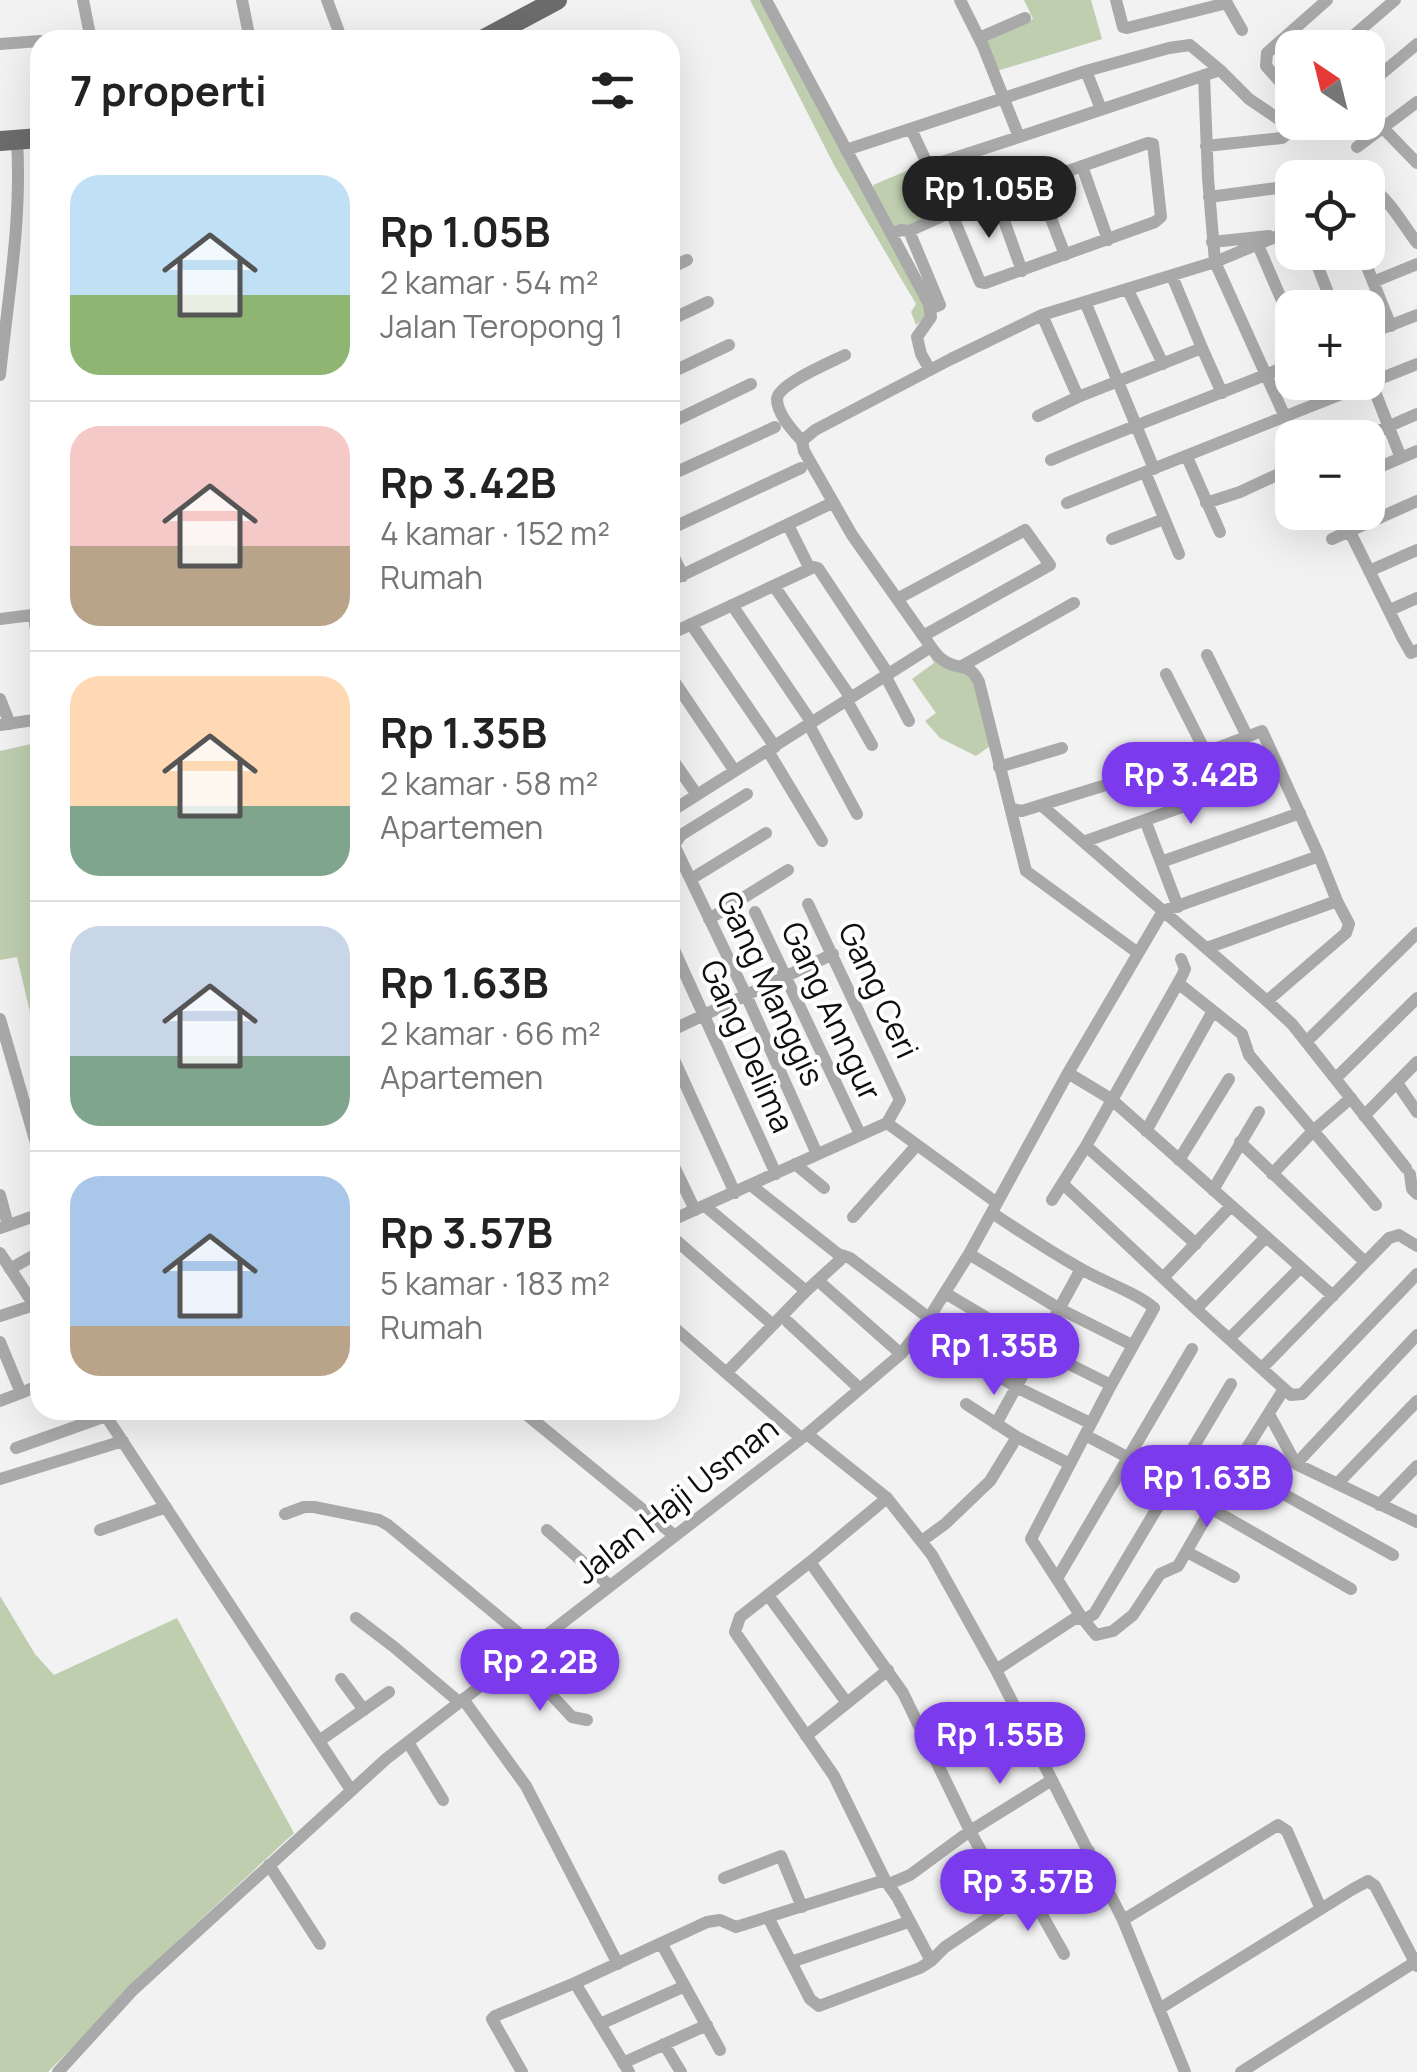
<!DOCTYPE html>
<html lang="id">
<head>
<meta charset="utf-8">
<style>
	:root { --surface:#fff; --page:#f6f6f6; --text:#222; --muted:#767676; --line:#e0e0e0; --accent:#7c3aed }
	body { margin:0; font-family:Manrope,sans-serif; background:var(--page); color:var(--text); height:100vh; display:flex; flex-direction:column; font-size:38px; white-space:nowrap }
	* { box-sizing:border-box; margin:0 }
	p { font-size:32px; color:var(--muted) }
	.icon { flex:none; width:55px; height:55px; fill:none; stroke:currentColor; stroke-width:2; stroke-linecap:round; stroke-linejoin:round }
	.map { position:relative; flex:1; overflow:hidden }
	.details { position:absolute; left:30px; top:30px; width:650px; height:1390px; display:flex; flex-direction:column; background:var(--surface); border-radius:30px; box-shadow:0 10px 40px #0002 }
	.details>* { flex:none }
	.needle { width:65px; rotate:325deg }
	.controls { position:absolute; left:1275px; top:30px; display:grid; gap:20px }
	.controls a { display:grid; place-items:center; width:110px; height:110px; border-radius:20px; background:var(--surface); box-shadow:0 10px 40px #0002; font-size:50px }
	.price { position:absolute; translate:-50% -85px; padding:0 22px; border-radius:35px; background:var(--accent); color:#fff; font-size:32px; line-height:65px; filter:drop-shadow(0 2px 5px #0008) }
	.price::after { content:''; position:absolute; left:50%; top:60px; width:30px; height:22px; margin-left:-15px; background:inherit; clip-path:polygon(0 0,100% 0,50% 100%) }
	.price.current { background:#222; color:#fff }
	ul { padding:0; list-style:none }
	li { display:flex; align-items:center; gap:30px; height:250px; padding:0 40px }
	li+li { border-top:2px solid var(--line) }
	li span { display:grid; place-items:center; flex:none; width:280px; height:200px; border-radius:30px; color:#555 }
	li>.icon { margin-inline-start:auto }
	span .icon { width:120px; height:120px; fill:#fffc; stroke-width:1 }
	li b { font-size:42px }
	h2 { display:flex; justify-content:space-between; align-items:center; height:120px; padding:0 40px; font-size:42px }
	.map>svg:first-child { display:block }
	.green { fill:#beceaf }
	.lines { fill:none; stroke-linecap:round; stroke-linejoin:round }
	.street { stroke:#a8a9a8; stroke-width:12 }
	.primary { stroke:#6b6c6b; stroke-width:20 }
	.labels { text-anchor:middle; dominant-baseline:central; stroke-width:8; stroke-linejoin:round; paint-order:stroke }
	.street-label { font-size:32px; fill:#0e0e0e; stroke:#fff }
</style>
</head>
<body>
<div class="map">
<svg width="1417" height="2072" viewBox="0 0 1417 2072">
	<rect width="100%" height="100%" fill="#f2f2f3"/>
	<path class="green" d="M750,0H763L926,308L925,318L916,325L911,312L916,304L834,165Z
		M1024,0H1091L1102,39L997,71L983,41L1033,19Z
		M923,164L946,209L896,230L874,190L873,185Z
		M929,654L971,674L990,746L976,756L940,738L925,721L936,713L912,679L934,663Z
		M40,742V1031L35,1033L17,957L0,960V751Z
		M0,1596L35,1654L54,1675L177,1618L294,1833L184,1935L48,2072H0Z"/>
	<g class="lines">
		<path class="street" d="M83,0L91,40
			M242,0L250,40
			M327,0L342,40
			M766,0L929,304L931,317L917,337L921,354L930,370
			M960,0L983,46L1019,137L1220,70
			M1116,0L1123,27L1127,28L1227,3
			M1225,0L1242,30
			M979,38L1025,18
			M58,40L90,38
			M0,44L40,41
			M1339,48L1395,0
			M1086,71L1101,109
			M1204,75L1208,178L1215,262L1285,417
			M1368,85L1417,44
			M1292,95L1266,66L1267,53L1327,0
			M1383,128L1417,163
			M911,129L925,159L933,165L1019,137
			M1357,147L1417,102
			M846,150L1086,71L1169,48L1190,45L1220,70L1249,99L1283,122L1289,129L1287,134L1282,138L1206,146
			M1082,166L1108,240
			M1343,178H1353
			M1037,182L1065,255
			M1368,185C1389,198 1402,223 1417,243
			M1209,197L1292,186
			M996,198L1022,271
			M909,231L940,305L930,309
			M892,234L901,230L909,231L951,212L1148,143L1153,144L1161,217L1155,222L985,283L980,282L951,212
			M1212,242L1269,236
			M1258,245L1292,324
			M1312,252L1334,308
			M1361,252L1391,326
			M670,268L687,260
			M1172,276L1202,348
			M1373,282L1417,264
			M1128,290L1163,364
			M1086,304L1154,469
			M1042,315L1078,397
			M670,320L708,302
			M1368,334L1417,315
			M670,373L729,345
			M1368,374L1401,458
			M0,375C8,297 22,219 17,140
			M1038,416L1078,397L1202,348L1222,393
			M670,423L751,384
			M1362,438L1417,414
			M802,441C793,431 777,414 777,399C778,384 831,362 845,355
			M1187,457L1220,532
			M1051,460C1131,426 1213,397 1292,364
			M1145,472L1179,554
			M1368,472L1417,451
			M670,475L775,427
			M1067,503L1417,364
			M1206,503L1240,492L1292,468
			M788,525L810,569
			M670,529L801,468
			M1349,530L1403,639L1411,653L1417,650
			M1112,539L1164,519
			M1332,539L1417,501
			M670,549L683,576
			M1369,571L1417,550
			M670,581L832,503
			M774,586L851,698
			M897,599L1025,530L1050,565L923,636
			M732,605L812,723
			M1390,610L1417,598
			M34,616L40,659
			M0,619L40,614
			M691,624L775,747
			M670,634L814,567L818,568L889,675
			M1207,655L1247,736
			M962,666L1074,603
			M1166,674L1206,753
			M670,675L734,770
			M886,677L909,721
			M0,699L10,724
			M847,701L872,745
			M0,725L40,719
			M809,725L857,814
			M768,751L822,841
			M670,756L697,795
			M999,767L1062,748
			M1041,805L1174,764L1262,731L1319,856L1163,911
			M1012,809L1022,811L1041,805L1267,1001L1292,1024L1406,1168
			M670,812L931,647
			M1145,820L1178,907
			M1086,841L1193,803L1279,768
			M674,845L746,995L817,1154
			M674,845L681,835L747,794
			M1161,862L1300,813
			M691,879L766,833
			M755,912L860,1134
			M709,919L788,870
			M670,941L776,1174
			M1207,948L1337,901L1319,856
			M1138,953L1026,871L979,682C968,660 959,672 943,660C938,657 935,652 931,647L852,535L804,451L802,441L815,430L951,359L1042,315L1215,262L1280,235L1292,234
			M1178,983L1242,1034L1249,1055L1376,1205
			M1267,1001L1346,933L1349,924L1337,901
			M0,1019L40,1157
			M670,1031L833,954
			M1306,1042L1417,933
			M670,1051L735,1193
			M1068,1073L1111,1099L1333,1296
			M1336,1078L1417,998
			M1397,1083L1417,1112
			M1364,1116L1417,1062
			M887,1123L997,1203
			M1146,1131L1213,1011
			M1240,1142L1365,1262
			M1086,1146L1196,1244
			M670,1158L695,1210
			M1179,1160L1229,1079
			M795,1164L824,1188
			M1272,1174L1314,1130L1351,1098
			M1410,1174L1412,1189L1417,1194
			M1063,1184L1196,1309L1291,1395L1302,1394L1417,1274
			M1213,1190L1259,1112
			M0,1195L8,1225
			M1052,1200L1086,1146L1182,976L1185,969L1181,959
			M705,1206L806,1291
			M992,1213C1023,1233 1053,1254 1085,1271C1104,1282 1139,1294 1154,1308L1111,1385L1031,1539L1082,1618L1096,1635L1113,1631L1133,1615L1160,1574L1178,1566L1235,1467L1284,1389
			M853,1217L917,1145
			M670,1221L887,1123L900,1100L808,904
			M0,1228L40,1214
			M670,1235L773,1325
			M0,1253L40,1314
			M838,1254L850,1258L929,1318
			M969,1254L1060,1309L1132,1345
			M10,1269L40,1252
			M1163,1278L1231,1206
			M823,1285L901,1354
			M945,1293L1039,1349L1111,1385
			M1196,1309L1266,1237
			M0,1316L34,1305
			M788,1322L859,1388
			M670,1324L801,1438
			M921,1329L1018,1388L1090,1423
			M1229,1339L1300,1268
			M0,1342L21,1393L40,1385
			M1262,1368L1389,1238L1399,1235L1417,1246
			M726,1373L806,1291L840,1260L838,1254L752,1186
			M0,1401L21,1393
			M966,1404L1017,1437L1070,1464
			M102,1410L351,1790
			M521,1410L675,1536
			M1269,1414L1296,1464L1417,1522
			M996,1424L1081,1269
			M807,1434L887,1498L932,1555L996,1670L1123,1920L1185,2072
			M1085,1435L1129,1458L1168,1487L1212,1509L1351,1589
			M16,1448L106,1416
			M1296,1464L1417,1335
			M1235,1467L1393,1555
			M0,1479L123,1441
			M1337,1484L1417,1401
			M887,1498L810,1562L903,1693L970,1831L1010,1904
			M1379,1505L1417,1466
			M285,1514L304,1507H314L379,1520L388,1525L533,1645
			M100,1530L166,1507
			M547,1530L610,1586
			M923,1540L945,1524L990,1481L1017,1437
			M1187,1552L1234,1577
			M810,1562L740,1617L735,1632L834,1776L885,1880L897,1897L931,1961L945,1947L1089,1851
			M1058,1577L1192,1349
			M768,1595L847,1703
			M356,1618L394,1647L459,1702
			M517,1658L572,1717L587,1720
			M996,1670L1074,1619L1087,1618L1094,1614L1231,1384
			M341,1679L364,1710
			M463,1699L526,1786L618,1964
			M806,1736L888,1670
			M319,1741L389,1692
			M408,1742L443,1800
			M269,1865L320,1944
			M724,1878L781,1856L802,1907
			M889,1884L910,1875L970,1831L1052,1780
			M1029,1892L1064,1954
			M769,1919L810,1999L819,2006L920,1968L931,1961
			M1123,1920L1278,1825L1287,1831L1321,1909
			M661,1943L720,2050
			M791,1962L908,1922
			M575,1983L629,2072
			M1159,2009L1353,1889L1368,1881L1375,1886L1417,1966
			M600,2024L685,1986
			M664,2044L681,2072
			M623,2063L707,2025
			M58,2072L133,1990L386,1759L807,1434L901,1354L929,1318L969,1254L1068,1073L1163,911
			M522,2072L492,2019L495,2016L575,1983L707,1922L720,1920L736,1927L885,1880
			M1241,2072L1415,1962"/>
		<path class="primary" d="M482,40L557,0
			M0,141L40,138"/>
	</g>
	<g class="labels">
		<g class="street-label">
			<text transform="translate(771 988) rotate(65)">Gang Manggis</text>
			<text transform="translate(879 990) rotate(65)">Gang Ceri</text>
			<text transform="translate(832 1011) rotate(65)">Gang Anngur</text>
			<text transform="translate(748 1046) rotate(66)">Gang Delima</text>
			<text transform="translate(676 1500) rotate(-38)">Jalan Haji Usman</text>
		</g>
	</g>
</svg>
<div class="controls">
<a><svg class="needle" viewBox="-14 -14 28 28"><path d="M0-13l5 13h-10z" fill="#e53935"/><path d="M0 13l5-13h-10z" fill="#767676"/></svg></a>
<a><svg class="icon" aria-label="locate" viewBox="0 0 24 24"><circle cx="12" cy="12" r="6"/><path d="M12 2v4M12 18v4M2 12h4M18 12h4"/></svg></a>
<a>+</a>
<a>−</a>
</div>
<b class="price current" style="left:989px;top:241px">Rp 1.05B</b>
<b class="price" style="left:1191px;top:827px">Rp 3.42B</b>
<b class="price" style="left:994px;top:1398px">Rp 1.35B</b>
<b class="price" style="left:1207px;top:1530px">Rp 1.63B</b>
<b class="price" style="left:540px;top:1714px">Rp 2.2B</b>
<b class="price" style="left:1000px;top:1787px">Rp 1.55B</b>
<b class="price" style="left:1028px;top:1934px">Rp 3.57B</b>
<section class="details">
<h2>7 properti<svg class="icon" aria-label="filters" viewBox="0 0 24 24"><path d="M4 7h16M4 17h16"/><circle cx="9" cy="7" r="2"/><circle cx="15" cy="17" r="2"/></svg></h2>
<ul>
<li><span style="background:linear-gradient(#bfe0f5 60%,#8fb573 0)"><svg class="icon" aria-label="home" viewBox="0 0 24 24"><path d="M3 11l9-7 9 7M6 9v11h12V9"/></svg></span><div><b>Rp 1.05B</b><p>2 kamar · 54 m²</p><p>Jalan Teropong 1</p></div></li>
<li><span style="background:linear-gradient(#f6c9c9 60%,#b9a48a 0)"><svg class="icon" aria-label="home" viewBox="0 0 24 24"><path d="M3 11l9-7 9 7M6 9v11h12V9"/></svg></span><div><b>Rp 3.42B</b><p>4 kamar · 152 m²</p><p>Rumah</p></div></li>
<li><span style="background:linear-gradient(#ffd9b3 65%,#7fa58c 0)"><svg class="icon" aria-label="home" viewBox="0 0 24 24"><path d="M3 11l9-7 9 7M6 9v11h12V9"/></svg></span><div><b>Rp 1.35B</b><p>2 kamar · 58 m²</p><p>Apartemen</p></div></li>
<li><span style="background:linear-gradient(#c9d6e8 65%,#7fa58c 0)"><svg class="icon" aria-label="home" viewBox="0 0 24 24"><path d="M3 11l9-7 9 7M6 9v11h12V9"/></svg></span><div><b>Rp 1.63B</b><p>2 kamar · 66 m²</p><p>Apartemen</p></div></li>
<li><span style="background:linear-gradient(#a9c7e8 75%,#b9a48a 0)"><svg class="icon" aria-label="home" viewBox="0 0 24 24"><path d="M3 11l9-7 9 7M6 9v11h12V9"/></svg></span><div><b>Rp 3.57B</b><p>5 kamar · 183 m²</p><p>Rumah</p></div></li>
</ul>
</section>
</div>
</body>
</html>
